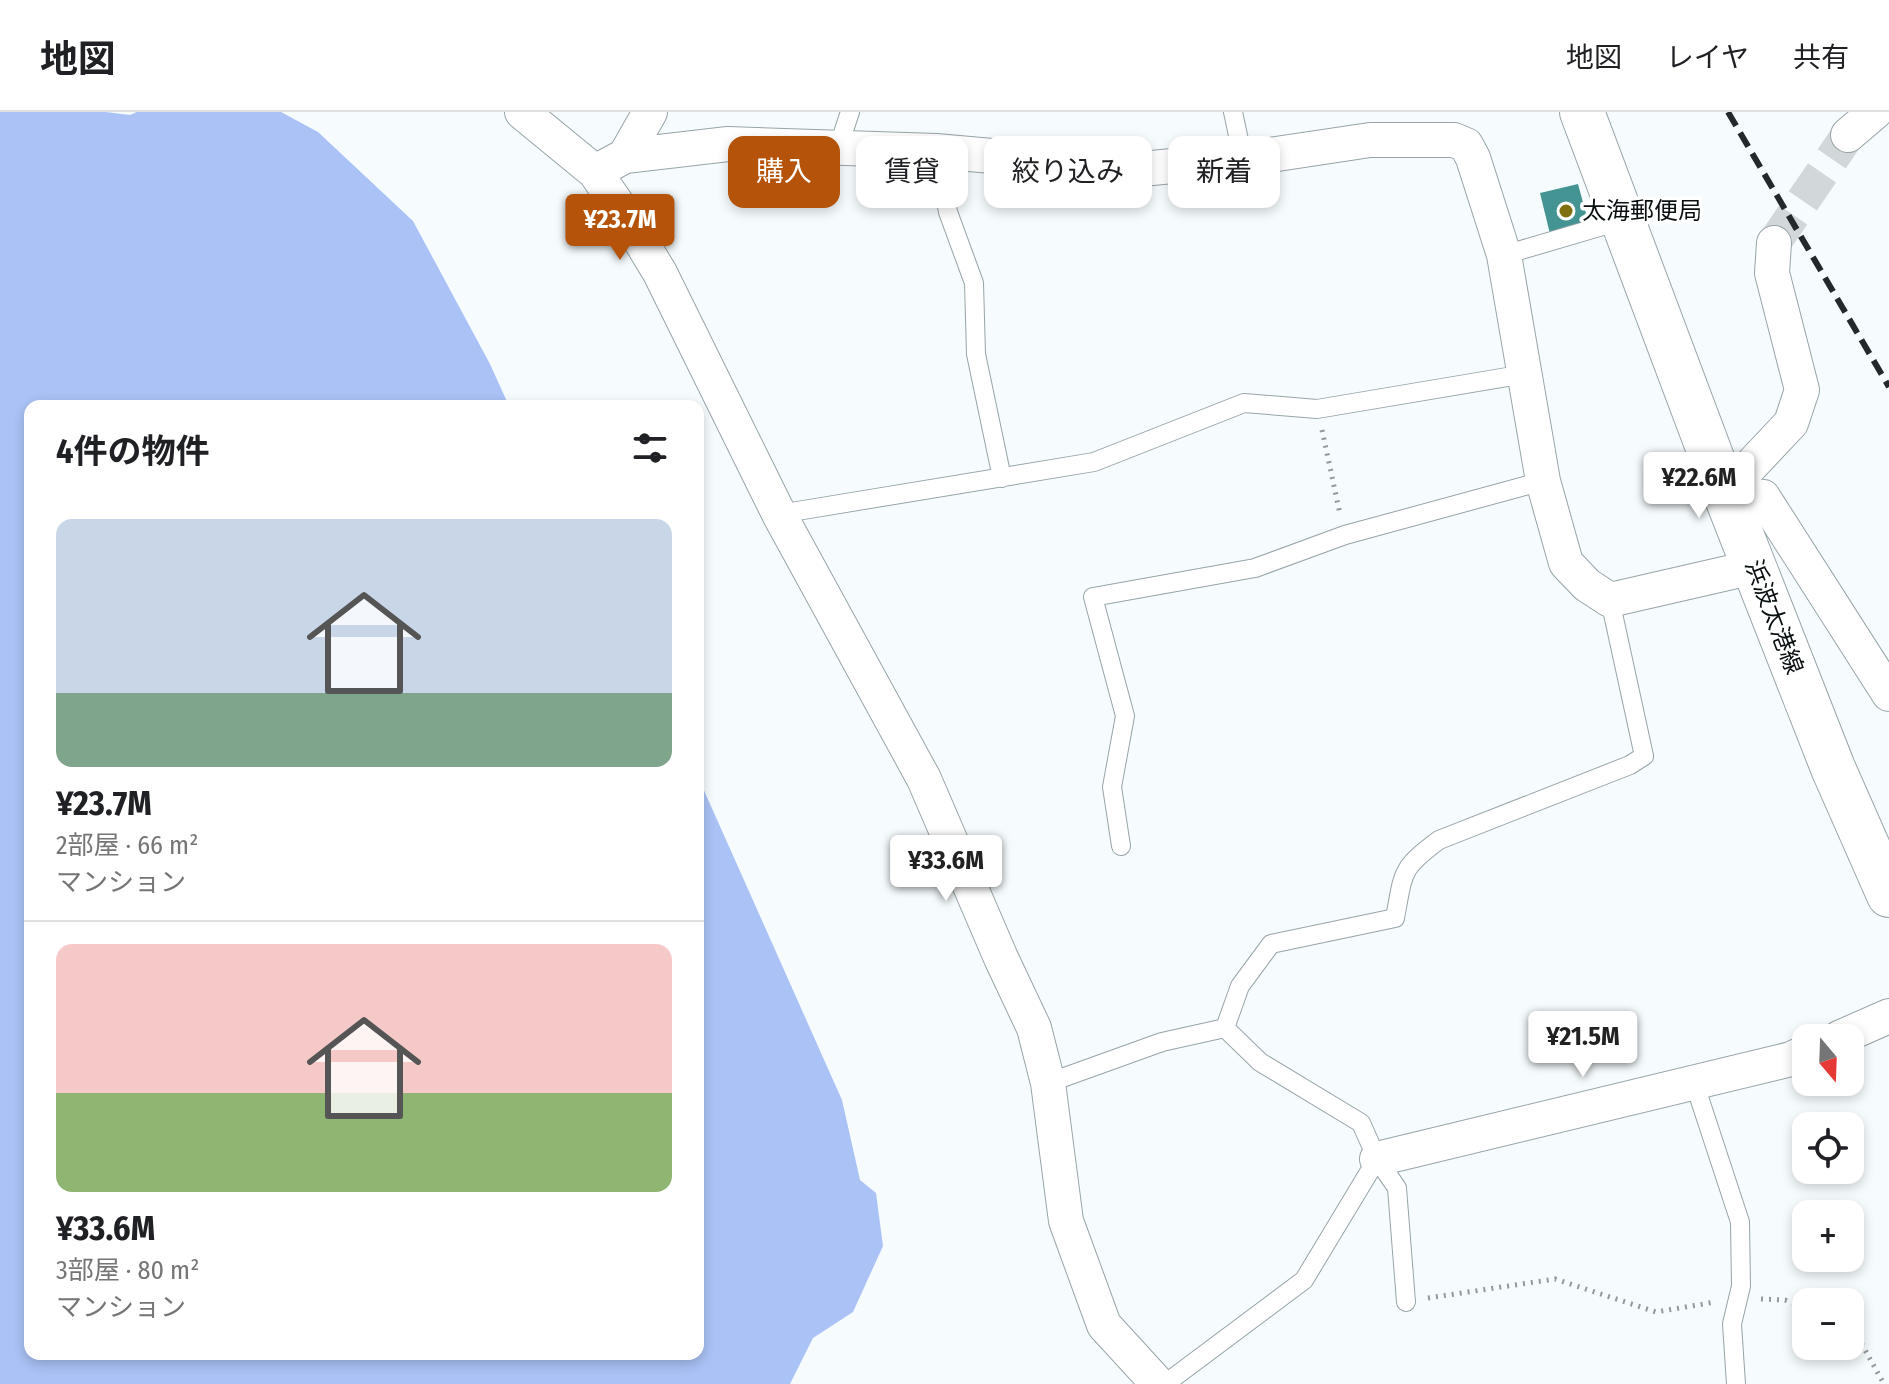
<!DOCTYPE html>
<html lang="ja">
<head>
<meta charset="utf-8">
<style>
	:root { --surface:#fff; --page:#f6f6f6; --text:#202124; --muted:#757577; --line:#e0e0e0; --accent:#b45309 }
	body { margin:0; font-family:"Fira Sans Condensed","Noto Sans JP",sans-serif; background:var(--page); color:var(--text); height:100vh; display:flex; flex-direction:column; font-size:30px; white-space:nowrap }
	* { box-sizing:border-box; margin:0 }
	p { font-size:26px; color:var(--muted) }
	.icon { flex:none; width:44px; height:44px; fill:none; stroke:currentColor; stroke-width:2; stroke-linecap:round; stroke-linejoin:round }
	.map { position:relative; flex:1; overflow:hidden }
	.sheet { position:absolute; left:24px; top:288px; width:680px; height:960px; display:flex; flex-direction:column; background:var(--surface); border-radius:16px; box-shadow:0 4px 12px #0003 }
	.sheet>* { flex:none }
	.hud { position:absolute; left:728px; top:24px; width:760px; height:72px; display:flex; gap:16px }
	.needle { width:52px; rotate:161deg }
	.tools { position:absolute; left:1792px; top:912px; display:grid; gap:16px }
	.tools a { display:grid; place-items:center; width:72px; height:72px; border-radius:16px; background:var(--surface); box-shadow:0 4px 12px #0003; font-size:40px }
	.price { position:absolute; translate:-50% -68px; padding:0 18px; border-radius:8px; background:#fff; color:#222; font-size:26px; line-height:52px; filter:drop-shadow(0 2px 4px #0008) }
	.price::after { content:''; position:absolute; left:50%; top:48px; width:24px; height:18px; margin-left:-12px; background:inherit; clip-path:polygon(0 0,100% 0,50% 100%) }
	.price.on { background:var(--accent); color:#fff }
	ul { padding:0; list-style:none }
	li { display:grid; align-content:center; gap:16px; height:424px; padding:0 32px }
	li+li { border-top:2px solid var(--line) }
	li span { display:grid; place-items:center; height:248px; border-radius:16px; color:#555 }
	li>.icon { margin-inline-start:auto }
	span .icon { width:144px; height:144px; fill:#fffc; stroke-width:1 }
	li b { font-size:34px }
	h2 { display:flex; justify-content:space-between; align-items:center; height:96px; padding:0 32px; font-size:34px }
	.pill { padding:0 28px; border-radius:16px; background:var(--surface); box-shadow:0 4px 12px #0003; font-size:28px; line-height:72px }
	.pill.on { background:var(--accent); color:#fff }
	header { display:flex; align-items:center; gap:48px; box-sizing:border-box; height:112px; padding:0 40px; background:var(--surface); border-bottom:2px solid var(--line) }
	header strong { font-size:38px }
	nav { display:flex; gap:44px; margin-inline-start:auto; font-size:28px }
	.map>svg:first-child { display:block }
	.water { fill:#aac2f6 }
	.building { fill:#449493 }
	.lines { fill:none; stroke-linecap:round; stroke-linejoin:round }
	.street-tunnel { stroke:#d2d8da; stroke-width:34; stroke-dasharray:34 17; stroke-linecap:butt }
	.lane-casing { stroke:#96a4a8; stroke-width:20 }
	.street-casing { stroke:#96a4a8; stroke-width:36 }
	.secondary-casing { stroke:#96a4a8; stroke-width:46 }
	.path { stroke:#93999a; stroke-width:5; stroke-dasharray:2 6; stroke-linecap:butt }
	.lane { stroke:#fff; stroke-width:18 }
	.street { stroke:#fff; stroke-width:34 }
	.secondary { stroke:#fff; stroke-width:44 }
	.rail { stroke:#23292a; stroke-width:6; stroke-dasharray:16 8; stroke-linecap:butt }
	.poi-dot { fill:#7e700e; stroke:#fff; stroke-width:3 }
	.labels { text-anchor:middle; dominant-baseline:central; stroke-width:7; stroke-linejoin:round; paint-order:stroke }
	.poi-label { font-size:24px; fill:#090f10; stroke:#fff; text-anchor:start }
	.street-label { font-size:24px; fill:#090f10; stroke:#fff }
</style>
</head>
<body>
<header>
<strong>地図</strong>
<nav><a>地図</a><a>レイヤ</a><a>共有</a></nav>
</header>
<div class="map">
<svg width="1889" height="1272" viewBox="0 0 1889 1272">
	<rect width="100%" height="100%" fill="#f6fcfe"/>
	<path class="water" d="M0,0H106L130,3L137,0H281L318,20L413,109L490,252L509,294H30V1242H698V665L842,988L860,1068L876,1081L883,1134L853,1200L813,1226L790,1272H0Z"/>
	<path class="building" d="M1578,72L1590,116L1551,126L1540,81Z"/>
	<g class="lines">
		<path class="street-tunnel" d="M1774,131L1848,23"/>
		<defs>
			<path id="lane" d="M1233,0L1243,47
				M838,36L850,0
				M936,39L948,100L974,171L976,242L1002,366
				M1504,143L1623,108
				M779,402L1094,350L1244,291L1317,297L1525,262
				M1121,734L1112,675L1125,604L1093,485L1255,456L1345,423L1543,369
				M1694,970L1740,1110L1741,1174L1732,1212L1736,1272
				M1048,971L1162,930L1225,916L1240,874L1271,832L1395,806C1404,759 1400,757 1439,728L1630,653L1644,644L1610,488
				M1377,1047L1397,1076L1406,1190
				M1165,1272L1304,1168L1377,1047L1361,1011L1260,950L1225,916"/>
			<path id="street" d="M522,0L595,60L628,108L660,161L779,402L924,667L1001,846L1034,916L1048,971L1066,1109L1104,1213L1158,1272
				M1848,23L1875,0
				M625,44L650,0
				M595,60L625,44L728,32L936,39L1003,45L1076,56L1122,59L1243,47L1370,28H1454L1466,33L1473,46L1504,143L1543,369L1566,451L1587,473L1610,488L1754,455
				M1725,381L1791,311L1802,278L1772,161L1774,131
				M1725,381L1763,385L1889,582
				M1839,926L1889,904
				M1377,1047L1791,947L1806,940"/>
			<path id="secondary" d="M1582,0L1725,381L1833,656L1889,783"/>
		</defs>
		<use href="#lane" class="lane-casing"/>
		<use href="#street" class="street-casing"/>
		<use href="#secondary" class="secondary-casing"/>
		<path class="path" d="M1322,318L1340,402
			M1428,1186L1555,1167L1656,1200L1715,1190
			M1761,1187L1785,1188L1806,1196
			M1850,1221L1860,1229L1884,1272"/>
		<use href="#lane" class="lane"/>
		<use href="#street" class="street"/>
		<use href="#secondary" class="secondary"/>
		<path class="rail" d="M1728,0L1889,275"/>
	</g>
	<circle class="poi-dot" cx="1566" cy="99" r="8"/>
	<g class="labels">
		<g class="poi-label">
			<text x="1582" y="99">太海郵便局</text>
		</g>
		<g class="street-label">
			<text transform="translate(1774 505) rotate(69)">浜波太港線</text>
		</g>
	</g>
</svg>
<div class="tools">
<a><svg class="needle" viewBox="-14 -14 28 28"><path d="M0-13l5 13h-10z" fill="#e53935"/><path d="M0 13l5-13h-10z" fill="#757577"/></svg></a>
<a><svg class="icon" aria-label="locate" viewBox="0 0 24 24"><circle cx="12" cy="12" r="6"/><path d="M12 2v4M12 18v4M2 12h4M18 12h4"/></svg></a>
<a>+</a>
<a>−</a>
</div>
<b class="price on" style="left:620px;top:150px">¥23.7M</b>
<b class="price" style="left:1699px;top:408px">¥22.6M</b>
<b class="price" style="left:946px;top:791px">¥33.6M</b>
<b class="price" style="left:1583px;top:967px">¥21.5M</b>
<div class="hud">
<a class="pill on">購入</a>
<a class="pill">賃貸</a>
<a class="pill">絞り込み</a>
<a class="pill">新着</a>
</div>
<section class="sheet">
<h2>4件の物件<svg class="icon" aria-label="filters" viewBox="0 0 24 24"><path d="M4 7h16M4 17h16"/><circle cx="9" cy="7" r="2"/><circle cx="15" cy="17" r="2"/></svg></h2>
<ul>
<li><span style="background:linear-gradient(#c9d6e8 70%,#7fa58c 0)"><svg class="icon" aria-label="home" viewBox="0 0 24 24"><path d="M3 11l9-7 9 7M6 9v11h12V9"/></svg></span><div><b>¥23.7M</b><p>2部屋 · 66 m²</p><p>マンション</p></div></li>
<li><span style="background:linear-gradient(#f6c9c9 60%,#8fb573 0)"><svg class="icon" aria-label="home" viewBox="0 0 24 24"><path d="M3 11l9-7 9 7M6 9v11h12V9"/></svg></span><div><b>¥33.6M</b><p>3部屋 · 80 m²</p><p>マンション</p></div></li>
</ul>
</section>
</div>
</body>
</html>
